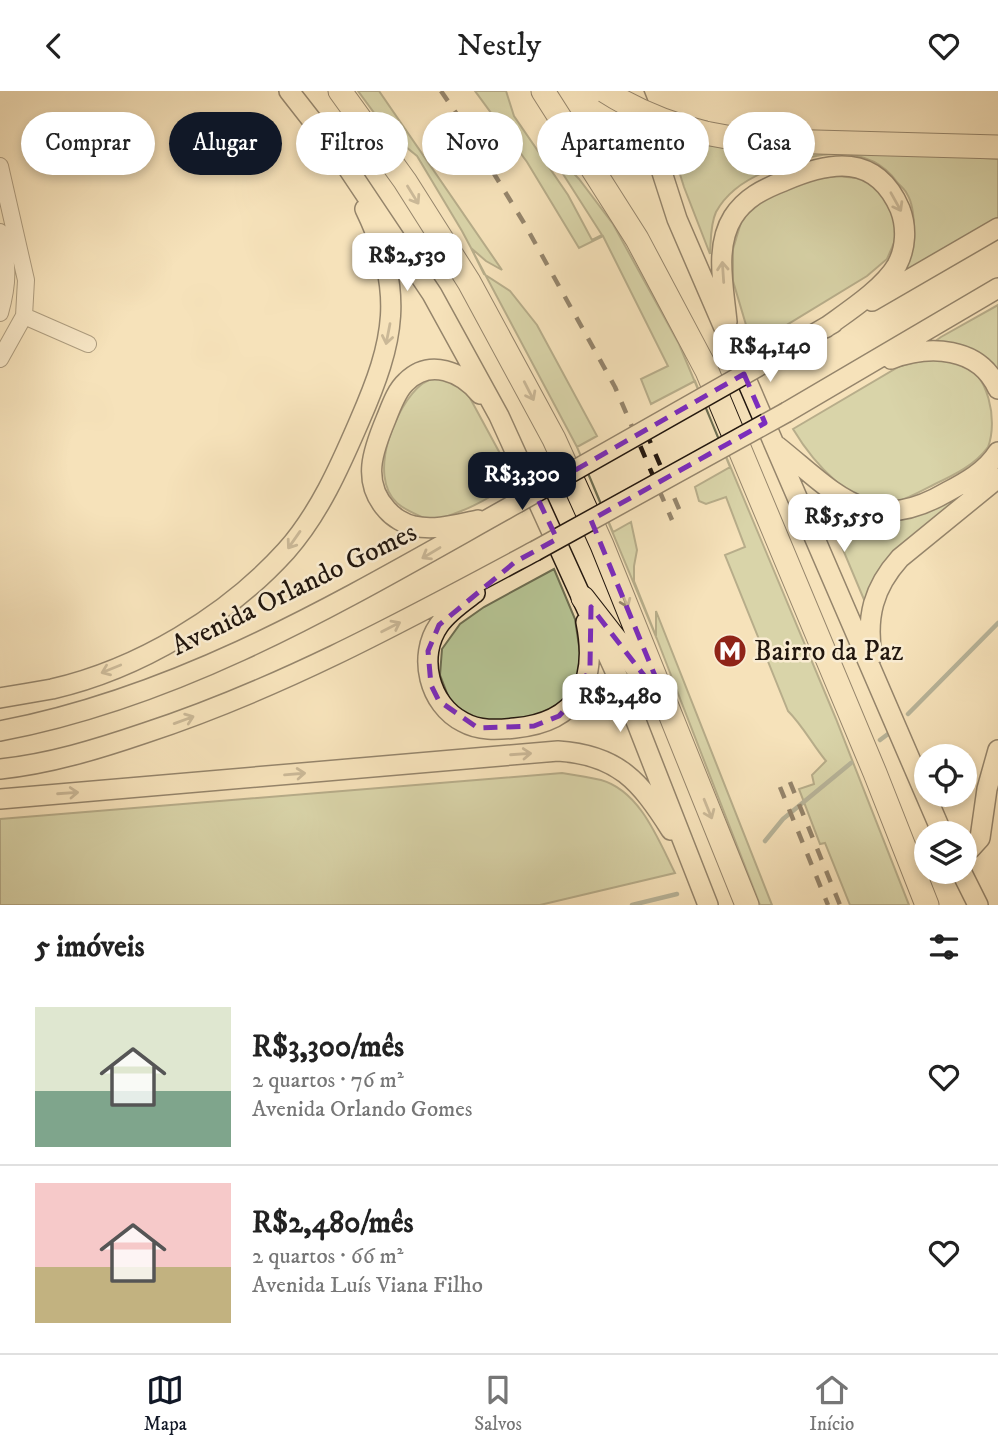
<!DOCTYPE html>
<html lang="pt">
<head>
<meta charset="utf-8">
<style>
	:root { --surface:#fff; --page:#f6f6f6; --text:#222; --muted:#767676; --line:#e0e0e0; --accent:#111827 }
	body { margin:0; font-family:"IM FELL DW Pica",serif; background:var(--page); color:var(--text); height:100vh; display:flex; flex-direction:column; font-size:26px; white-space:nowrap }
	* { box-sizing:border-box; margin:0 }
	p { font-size:23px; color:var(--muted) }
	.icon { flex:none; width:38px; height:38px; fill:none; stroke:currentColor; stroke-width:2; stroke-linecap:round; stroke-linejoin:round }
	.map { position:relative; height:814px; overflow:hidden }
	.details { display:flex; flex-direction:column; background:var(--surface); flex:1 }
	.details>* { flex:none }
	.banner { position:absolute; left:21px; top:21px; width:957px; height:63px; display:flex; gap:14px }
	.fabs { position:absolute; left:914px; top:653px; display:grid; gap:14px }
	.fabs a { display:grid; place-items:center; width:63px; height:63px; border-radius:50%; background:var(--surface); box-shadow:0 4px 10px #0003; font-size:35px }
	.price { position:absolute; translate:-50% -60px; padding:0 16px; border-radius:14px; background:#fff; color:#222; font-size:23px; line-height:46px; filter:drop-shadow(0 2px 4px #0008) }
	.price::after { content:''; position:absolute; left:50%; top:42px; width:21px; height:16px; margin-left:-10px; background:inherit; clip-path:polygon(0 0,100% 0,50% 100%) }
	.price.active { background:var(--accent); color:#fff }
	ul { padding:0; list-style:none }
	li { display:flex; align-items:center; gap:21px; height:175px; padding:0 35px }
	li+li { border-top:2px solid var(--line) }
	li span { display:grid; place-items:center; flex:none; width:196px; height:140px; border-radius:0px; color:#555 }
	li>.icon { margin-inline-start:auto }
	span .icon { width:84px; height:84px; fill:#fffc; stroke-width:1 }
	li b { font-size:30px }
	h2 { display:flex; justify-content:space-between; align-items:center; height:84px; padding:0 35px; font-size:30px }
	.tag { padding:0 24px; border-radius:32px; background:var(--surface); box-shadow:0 4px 10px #0003; font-size:24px; line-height:63px }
	.tag.active { background:var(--accent); color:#fff }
	header { display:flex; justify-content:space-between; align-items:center; height:91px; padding:0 35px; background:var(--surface); font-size:32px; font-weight:600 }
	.tabs { display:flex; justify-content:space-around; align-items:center; height:98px; border-top:2px solid var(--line); background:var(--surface); font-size:19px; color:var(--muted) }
	.tabs a { display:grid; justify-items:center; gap:4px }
	.tabs .active { color:var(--accent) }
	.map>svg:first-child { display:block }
	.green { fill:#b6c494; stroke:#6c6d51; stroke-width:2 }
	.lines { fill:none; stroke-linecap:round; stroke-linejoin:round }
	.stream { stroke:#6b7a70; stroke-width:4.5 }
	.minor-casing { stroke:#564939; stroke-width:18 }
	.major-casing { stroke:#21160e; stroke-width:22 }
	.highway-casing { stroke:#21160e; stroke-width:25 }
	.minor { stroke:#f9ecd2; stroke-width:16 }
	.major { stroke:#f6e2ba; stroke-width:19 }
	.highway { stroke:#f6e2ba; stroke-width:23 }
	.rail { stroke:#21160e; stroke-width:4.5; stroke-dasharray:12 12; stroke-linecap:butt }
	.major-bridge-casing { stroke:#21160e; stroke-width:22; stroke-linecap:butt }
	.highway-bridge-casing { stroke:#21160e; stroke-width:25; stroke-linecap:butt }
	.major-bridge { stroke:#f6e2ba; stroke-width:19 }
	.highway-bridge { stroke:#f6e2ba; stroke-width:23 }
	.oneway { stroke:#96866d }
	.marked { fill:none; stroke:#7b2cbf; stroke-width:5; stroke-dasharray:14 9; stroke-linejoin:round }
	.labels { text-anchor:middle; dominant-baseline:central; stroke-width:5; stroke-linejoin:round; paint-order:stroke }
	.street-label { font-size:28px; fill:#21160e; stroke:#f9ecd2 }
	.poi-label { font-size:28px; fill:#21160e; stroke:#f9ecd2; text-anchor:start }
</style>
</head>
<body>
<header><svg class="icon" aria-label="back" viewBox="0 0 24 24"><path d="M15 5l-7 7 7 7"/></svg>Nestly<svg class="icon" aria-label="heart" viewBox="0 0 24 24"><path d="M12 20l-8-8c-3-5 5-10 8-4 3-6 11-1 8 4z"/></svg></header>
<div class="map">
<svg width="998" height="814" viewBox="0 0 998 814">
	<rect width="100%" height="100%" fill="#f6e2ba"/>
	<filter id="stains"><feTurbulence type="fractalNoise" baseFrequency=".00286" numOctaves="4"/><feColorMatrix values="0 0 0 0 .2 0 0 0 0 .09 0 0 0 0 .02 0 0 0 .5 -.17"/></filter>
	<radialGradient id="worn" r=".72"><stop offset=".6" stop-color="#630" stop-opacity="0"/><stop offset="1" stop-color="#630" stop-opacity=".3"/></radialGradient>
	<path class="green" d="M358,0H379L502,179L486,170L471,157L484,183L510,200L537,234L597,345L577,356L613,441L631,431L637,459L634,475V490L656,545V520L772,814H760L657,548L577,356L462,140L417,65L389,42Z
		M475,0H506L514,25L568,104L592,149L602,144L540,47L579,88L613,133L679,253L836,628L909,814H850L825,752L820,753L799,698L814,693L812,684L826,670C812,653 803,635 788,620L725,464L745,456L726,406L706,413L699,410L695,396L730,376L695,290L651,313L641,288L668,275L603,145L579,157L527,71Z
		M667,42L683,49L732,57L955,65L998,68V126L904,181C907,168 914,153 914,140C914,129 913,112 907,103C905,98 900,95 897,91C868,51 815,61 775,77C752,85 728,99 716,121C710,134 711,150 710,163L684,96Z
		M838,85L865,88L885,103L896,123L897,145L887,168L867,185L757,252L749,244L733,190V158L742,128L770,103L804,89Z
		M998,214V284L934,251L941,246Z
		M932,268C940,269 951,268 959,271C989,281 998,330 988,356C975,374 954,384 935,393C923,399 909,407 896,411C855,423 811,368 793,338L900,275Z
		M436,285L464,296L515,390C487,409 463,422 431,430C420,425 406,420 397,412C367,385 395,314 422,293C426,290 432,288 436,285Z
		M998,369V378L865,511L815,392L892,429Z
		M554,478L575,528L583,582L573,604L530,632L470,629L450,610L440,584L442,558L460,533L484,516Z
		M562,682C575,684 588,686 601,689C640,700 658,748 675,782L540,814H0V728Z"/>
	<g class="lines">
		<path class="stream" d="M908,623L998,532
			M880,649L888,643
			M765,750L783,728L851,672
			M632,814L677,803"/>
		<defs>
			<path id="minor" d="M0,75L26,189L24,225L0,268
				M0,141C8,173 9,190 0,222
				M24,225L88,253"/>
			<path id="major" d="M289,0L339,64L432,203L499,325L625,602L708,814
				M633,0L648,38L677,128L942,742
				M872,210L998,137
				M727,231C724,198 714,156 733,126C745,107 763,98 784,90C830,70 876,62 900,118C907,136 906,157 897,174C883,198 847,221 825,237
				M891,268C929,254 979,255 998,298
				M764,272L833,232
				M787,321L998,197
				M777,355C836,402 868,447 947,401C966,391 986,380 998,361
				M478,429C458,433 435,440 414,435C404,433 393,426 387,419C361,391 373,359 386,328C391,316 396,300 406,291C430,267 462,281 480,303
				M475,502C463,511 448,521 439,534C417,565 429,614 463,631C479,640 497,639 515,637C579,631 598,590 586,531
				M872,565C866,526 873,497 900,467L998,387
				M0,607C17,604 35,601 52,598C139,578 227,525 286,460C319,423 340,375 359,331C395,249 405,201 365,118
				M0,640C189,604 352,504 517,412
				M0,678C49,673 98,658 145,642C282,597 408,528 535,460
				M0,708L558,660C618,664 640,690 671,739
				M964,759L970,758L980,747L987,698L998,659
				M961,780L978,814"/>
			<path id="highway" d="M340,0L405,90L469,191L554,348L602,454L747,814
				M543,0L637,148L707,280L875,682L927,814
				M705,42L743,49L998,56
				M583,507L650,593"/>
		</defs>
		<use href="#minor" class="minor-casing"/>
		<use href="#major" class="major-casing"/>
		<use href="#highway" class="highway-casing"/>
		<use href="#minor" class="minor"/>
		<use href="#major" class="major"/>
		<use href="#highway" class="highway"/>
		<path class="rail" d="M441,0L465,35L524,132L615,296L672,429
			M646,341L682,425
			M790,691L840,814
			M780,696L828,814"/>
		<defs>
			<path id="major-bridge" d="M517,412L764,272
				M535,460L787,321"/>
			<path id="highway-bridge" d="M605,0C636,20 669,33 705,42"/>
		</defs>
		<use href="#major-bridge" class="major-bridge-casing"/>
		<use href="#highway-bridge" class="highway-bridge-casing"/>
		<use href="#major-bridge" class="major-bridge"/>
		<use href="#highway-bridge" class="highway-bridge"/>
	</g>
	<defs><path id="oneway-shaft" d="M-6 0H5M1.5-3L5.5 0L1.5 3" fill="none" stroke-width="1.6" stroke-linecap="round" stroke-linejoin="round" transform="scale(1.75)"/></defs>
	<g class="oneway">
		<use href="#oneway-shaft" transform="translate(413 104) rotate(58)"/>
		<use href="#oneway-shaft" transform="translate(896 111) rotate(61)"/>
		<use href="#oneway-shaft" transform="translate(723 181) rotate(-94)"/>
		<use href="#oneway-shaft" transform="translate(388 243) rotate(101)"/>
		<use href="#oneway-shaft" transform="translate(529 300) rotate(63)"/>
		<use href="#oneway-shaft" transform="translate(294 449) rotate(125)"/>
		<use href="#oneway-shaft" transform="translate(431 462) rotate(149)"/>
		<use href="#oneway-shaft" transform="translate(624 507) rotate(68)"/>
		<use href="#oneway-shaft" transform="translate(391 536) rotate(-27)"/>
		<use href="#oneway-shaft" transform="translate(111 578) rotate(158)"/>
		<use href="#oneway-shaft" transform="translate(184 629) rotate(-20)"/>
		<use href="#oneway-shaft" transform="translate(521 663) rotate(-4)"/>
		<use href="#oneway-shaft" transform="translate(295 683) rotate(-5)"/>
		<use href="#oneway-shaft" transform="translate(68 702) rotate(-4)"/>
		<use href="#oneway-shaft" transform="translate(708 718) rotate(68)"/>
	</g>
	<path d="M0 0H998V814H0ZM744,283L765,332L591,429L667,614L591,516L590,575L580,602L559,625L534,635L478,637L439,610L431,594L428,560L439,534L515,471L557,448L535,402Z" fill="#f6e2ba" fill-opacity=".55" fill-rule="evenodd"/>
	<path class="marked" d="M744,283L765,332L591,429L667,614L591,516L590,575L580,602L559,625L534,635L478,637L439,610L431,594L428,560L439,534L515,471L557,448L535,402Z"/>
	<defs>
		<symbol id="metro-disc" viewBox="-11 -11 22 22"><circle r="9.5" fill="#8f2418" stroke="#f9ecd2"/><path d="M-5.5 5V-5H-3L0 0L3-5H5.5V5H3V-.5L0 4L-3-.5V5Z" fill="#fff"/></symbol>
	</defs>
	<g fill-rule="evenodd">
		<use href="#metro-disc" x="711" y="541" width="38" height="38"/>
	</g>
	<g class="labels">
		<g class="street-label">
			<text transform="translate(294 498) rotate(-26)">Avenida Orlando Gomes</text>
		</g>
		<g class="poi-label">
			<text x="754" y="560">Bairro da Paz</text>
		</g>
	</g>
	<rect width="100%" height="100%" filter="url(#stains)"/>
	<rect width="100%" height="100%" fill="url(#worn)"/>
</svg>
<div class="fabs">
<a><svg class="icon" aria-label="locate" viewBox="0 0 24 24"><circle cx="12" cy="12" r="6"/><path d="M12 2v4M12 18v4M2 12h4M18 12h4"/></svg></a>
<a><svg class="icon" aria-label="layers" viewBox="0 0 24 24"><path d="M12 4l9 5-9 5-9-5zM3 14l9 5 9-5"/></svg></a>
</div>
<b class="price" style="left:407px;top:202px">R$2,530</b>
<b class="price" style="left:770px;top:293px">R$4,140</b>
<b class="price active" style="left:522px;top:421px">R$3,300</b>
<b class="price" style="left:844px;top:463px">R$5,550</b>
<b class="price" style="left:620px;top:643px">R$2,480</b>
<div class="banner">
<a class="tag">Comprar</a>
<a class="tag active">Alugar</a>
<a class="tag">Filtros</a>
<a class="tag">Novo</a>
<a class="tag">Apartamento</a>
<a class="tag">Casa</a>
</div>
</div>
<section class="details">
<h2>5 imóveis<svg class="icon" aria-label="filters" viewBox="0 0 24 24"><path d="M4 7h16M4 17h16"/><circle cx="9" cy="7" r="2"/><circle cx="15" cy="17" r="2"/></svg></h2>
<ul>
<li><span style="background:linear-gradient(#dfe7d0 60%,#7fa58c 0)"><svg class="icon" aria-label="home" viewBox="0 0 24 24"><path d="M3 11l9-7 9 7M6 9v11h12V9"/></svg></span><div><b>R$3,300/mês</b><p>2 quartos · 76 m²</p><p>Avenida Orlando Gomes</p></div><svg class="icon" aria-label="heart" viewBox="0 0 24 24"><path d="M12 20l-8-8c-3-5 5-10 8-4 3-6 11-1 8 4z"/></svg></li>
<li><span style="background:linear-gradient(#f6c9c9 60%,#c2b280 0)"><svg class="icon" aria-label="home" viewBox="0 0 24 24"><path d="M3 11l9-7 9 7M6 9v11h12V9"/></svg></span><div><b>R$2,480/mês</b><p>2 quartos · 66 m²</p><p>Avenida Luís Viana Filho</p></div><svg class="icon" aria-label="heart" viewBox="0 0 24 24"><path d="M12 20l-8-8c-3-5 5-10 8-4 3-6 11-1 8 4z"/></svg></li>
</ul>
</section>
<nav class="tabs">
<a class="active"><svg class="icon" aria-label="map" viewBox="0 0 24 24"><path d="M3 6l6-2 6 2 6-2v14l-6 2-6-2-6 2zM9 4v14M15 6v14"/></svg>Mapa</a>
<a><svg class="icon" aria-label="saved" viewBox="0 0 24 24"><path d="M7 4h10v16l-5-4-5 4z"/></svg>Salvos</a>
<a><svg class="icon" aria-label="home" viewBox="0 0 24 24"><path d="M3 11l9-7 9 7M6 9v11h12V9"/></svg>Início</a>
</nav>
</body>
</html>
